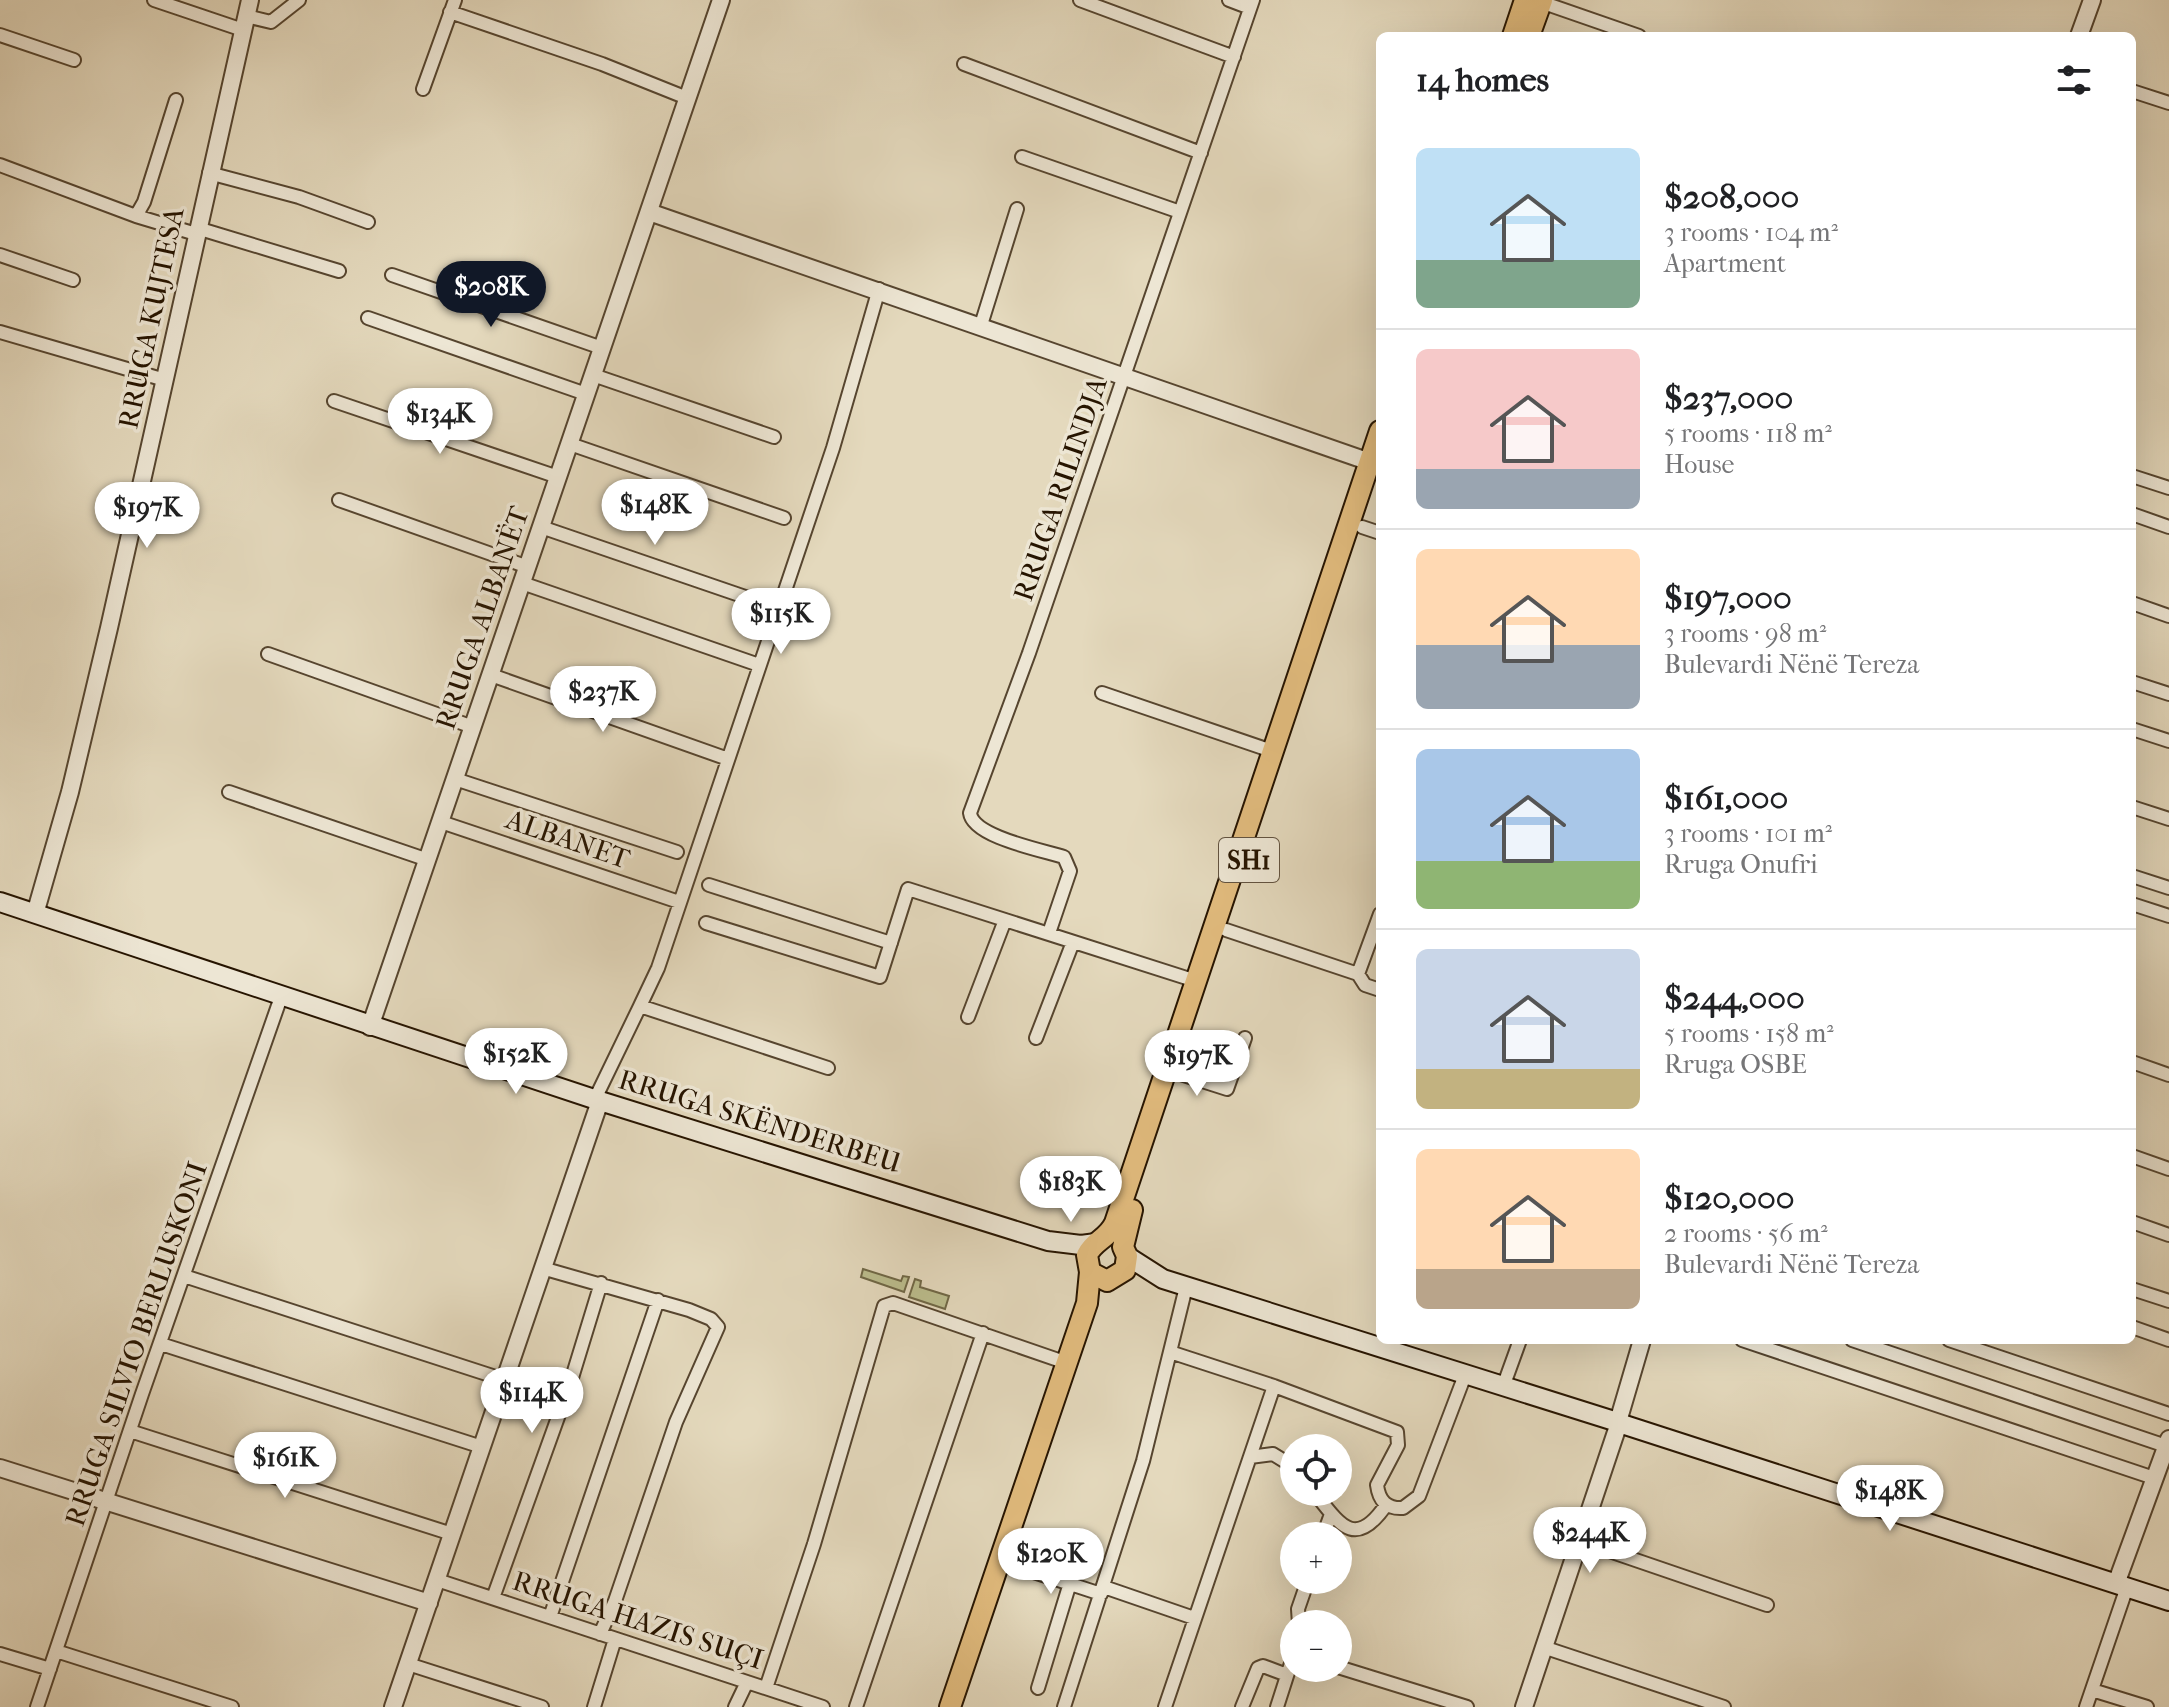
<!DOCTYPE html>
<html lang="en">
<head>
<meta charset="utf-8">
<style>
	:root { --surface:#fff; --page:#f6f6f6; --text:#202124; --muted:#757577; --line:#e0e0e0; --accent:#111827 }
	body { margin:0; font-family:"IM FELL French Canon",serif; background:var(--page); color:var(--text); height:100vh; display:flex; flex-direction:column; font-size:30px; white-space:nowrap }
	* { box-sizing:border-box; margin:0 }
	p { font-size:26px; color:var(--muted) }
	.icon { flex:none; width:44px; height:44px; fill:none; stroke:currentColor; stroke-width:2; stroke-linecap:round; stroke-linejoin:round }
	.map { position:relative; flex:1; overflow:hidden }
	.panel { position:absolute; left:1376px; top:32px; width:760px; height:1312px; display:flex; flex-direction:column; background:var(--surface); border-radius:12px; box-shadow:0 8px 32px #0002 }
	.panel>* { flex:none }
	.controls { position:absolute; left:1280px; top:1434px; display:grid; gap:16px }
	.controls a { display:grid; place-items:center; width:72px; height:72px; border-radius:50%; background:var(--surface); box-shadow:0 8px 32px #0002; font-size:40px }
	.price { position:absolute; translate:-50% -68px; padding:0 18px; border-radius:28px; background:#fff; color:#222; font-size:26px; line-height:52px; filter:drop-shadow(0 2px 4px #0008) }
	.price::after { content:''; position:absolute; left:50%; top:48px; width:24px; height:18px; margin-left:-12px; background:inherit; clip-path:polygon(0 0,100% 0,50% 100%) }
	.price.current { background:var(--accent); color:#fff }
	ul { padding:0; list-style:none }
	li { display:flex; align-items:center; gap:24px; height:200px; padding:0 40px }
	li+li { border-top:2px solid var(--line) }
	li span { display:grid; place-items:center; flex:none; width:224px; height:160px; border-radius:12px; color:#555 }
	li>.icon { margin-inline-start:auto }
	span .icon { width:96px; height:96px; fill:#fffc; stroke-width:1 }
	li b { font-size:34px }
	h2 { display:flex; justify-content:space-between; align-items:center; height:96px; padding:0 40px; font-size:34px }
	.map>svg:first-child { display:block }
	.green { fill:#bbbd8d; stroke:#706846; stroke-width:2 }
	.lines { fill:none; stroke-linecap:round; stroke-linejoin:round }
	.minor-casing { stroke:#56452f; stroke-width:16 }
	.tertiary-casing { stroke:#56452f; stroke-width:20 }
	.secondary-casing { stroke:#261400; stroke-width:22 }
	.primary-casing { stroke:#261400; stroke-width:24 }
	.minor { stroke:#ede6d4; stroke-width:12 }
	.tertiary { stroke:#ede6d4; stroke-width:16 }
	.secondary { stroke:#ede6d4; stroke-width:18 }
	.primary { stroke:#e2bc7e; stroke-width:20 }
	.labels { text-anchor:middle; dominant-baseline:central; stroke-width:7; stroke-linejoin:round; paint-order:stroke }
	.shield { fill:#ede6d4; stroke:#625340; stroke-width:2 }
	.shield-label { font-size:26px; font-weight:bold; fill:#261400 }
	.street-label { font-size:28px; fill:#261400; stroke:#ede6d4 }
</style>
</head>
<body>
<div class="map">
<svg width="2169" height="1707" viewBox="0 0 2169 1707">
	<rect width="100%" height="100%" fill="#e4d9bd"/>
	<filter id="stains"><feTurbulence type="fractalNoise" baseFrequency=".0025" numOctaves="4"/><feColorMatrix values="0 0 0 0 .2 0 0 0 0 .09 0 0 0 0 .02 0 0 0 .5 -.17"/></filter>
	<radialGradient id="worn" r=".72"><stop offset=".6" stop-color="#630" stop-opacity="0"/><stop offset="1" stop-color="#630" stop-opacity=".3"/></radialGradient>
	<path class="green" d="M863,1269L901,1281L903,1276L909,1277L904,1292L861,1277Z
		M915,1279L921,1281L920,1287L949,1296L945,1309L909,1297Z"/>
	<g class="lines">
		<defs>
			<path id="minor" d="M154,0L243,30
				M1080,0L1234,57
				M1229,0L1250,8
				M1541,2L1639,36
				M450,12L602,64L687,98
				M246,16L271,22L299,0
				M0,35L74,60
				M964,64L1201,153
				M423,89L455,0
				M2132,91L2169,103
				M1022,157L1180,212
				M0,165L136,216L144,202L176,100
				M209,173L299,197L368,222
				M136,216L196,234
				M197,228L339,271
				M0,255L73,280
				M392,275L602,348
				M368,318L586,394
				M981,325L1017,209
				M0,332L165,380
				M593,375L774,437
				M334,401L558,477
				M570,444L784,518
				M2132,476L2169,488
				M339,500L528,567
				M2132,514L2169,527
				M541,527L757,601
				M1362,527L1380,533
				M522,583L759,665
				M2132,603L2169,616
				M268,654L473,727
				M491,675L728,759
				M2132,682L2169,694
				M1102,693L1272,751
				M2132,729L2169,741
				M455,779L677,852
				M229,792L428,860
				M2132,807L2169,819
				M441,822L679,902
				M2132,876L2169,888
				M709,885L891,943
				M2132,904L2169,916
				M706,923L880,977L908,889L1196,981
				M1226,930L1358,974L1365,985L1380,990
				M1049,933L1070,871L1064,857C1042,850 973,837 970,813L1029,653L1253,0
				M1358,974L1380,914
				M640,1006L658,968L833,448L879,289
				M968,1017L1005,920
				M1036,1038L1073,942
				M2132,1062L2169,1075
				M1177,1073L1227,1089L1245,1038
				M595,1099L640,1006L828,1068
				M2132,1156L2169,1169
				M2132,1222L2169,1235
				M542,1268L689,1310L711,1319L718,1327L676,1422L615,1601L600,1634
				M184,1276L505,1380
				M2132,1289L2169,1301
				M2132,1327L2169,1340
				M1742,1340L2154,1478
				M1852,1340L2166,1446
				M1949,1340L2169,1414
				M161,1344L482,1447
				M1170,1352L1274,1386
				M1503,1387L1520,1340
				M130,1431L452,1534
				M1250,1457L1273,1454L1294,1467
				M1314,1492C1340,1525 1355,1550 1386,1505
				M1323,1536L1331,1514
				M1580,1541L1767,1605
				M1012,1565L1101,1594
				M437,1580L823,1707
				M1104,1587L1194,1618
				M493,1598L571,1381L601,1283
				M550,1617L658,1300
				M1299,1624L1298,1609L1308,1580
				M1546,1648L1724,1707
				M56,1651L232,1707
				M0,1654L50,1669
				M408,1664L542,1707
				M1338,1667L1467,1707
				M766,1688L814,1544L884,1306L893,1303L1067,1363
				M1038,1688L1070,1583
				M2092,1690L2147,1707
				M37,1707L142,1394L281,997
				M594,1707L615,1639
				M735,1707L747,1682
				M856,1707L983,1333
				M1064,1707L1143,1461L1186,1287
				M1165,1707L1274,1386L1397,1432L1398,1445L1377,1485C1379,1501 1387,1509 1403,1508L1419,1496L1465,1375
				M1242,1707L1258,1668L1263,1666L1287,1675
				M1277,1707L1294,1654
				M2086,1707L2127,1587"/>
			<path id="tertiary" d="M2079,36L2092,0
				M649,212L1370,462
				M35,914L70,792L109,628L250,0
				M370,1027L721,0
				M1620,1415L1642,1340
				M0,1468L429,1603
				M2116,1584L2169,1439
				M393,1707L600,1101
				M1524,1707L1617,1429"/>
			<path id="secondary" d="M0,902L600,1101L1048,1241L1081,1245L1096,1243
				M1127,1256L1163,1279L1611,1420
				M1625,1425L2169,1601"/>
			<path id="primary" d="M1513,36L1525,0
				M1529,36L1542,0
				M1090,1272L1107,1281L1125,1270L1127,1256L1123,1247L1132,1210
				M950,1707L1087,1303L1090,1272L1087,1255C1094,1240 1107,1240 1115,1223L1380,431"/>
		</defs>
		<use href="#minor" class="minor-casing"/>
		<use href="#tertiary" class="tertiary-casing"/>
		<use href="#secondary" class="secondary-casing"/>
		<use href="#primary" class="primary-casing"/>
		<use href="#minor" class="minor"/>
		<use href="#tertiary" class="tertiary"/>
		<use href="#secondary" class="secondary"/>
		<use href="#primary" class="primary"/>
	</g>
	<g class="labels">
		<rect class="shield" x="1219" y="838" width="60" height="44" rx="6"/>
		<g class="shield-label">
			<text x="1249" y="860">SH1</text>
		</g>
		<g class="street-label">
			<text transform="translate(151 318) rotate(-78)">RRUGA KUJTESA</text>
			<text transform="translate(1060 489) rotate(-71)">RRUGA RILINDJA</text>
			<text transform="translate(482 618) rotate(-71)">RRUGA ALBANËT</text>
			<text transform="translate(568 839) rotate(19)">ALBANET</text>
			<text transform="translate(760 1121) rotate(17)">RRUGA SKËNDERBEU</text>
			<text transform="translate(136 1344) rotate(-71)">RRUGA SILVIO BERLUSKONI</text>
			<text transform="translate(638 1620) rotate(18)">RRUGA HAZIS SUÇI</text>
		</g>
	</g>
	<rect width="100%" height="100%" filter="url(#stains)"/>
	<rect width="100%" height="100%" fill="url(#worn)"/>
</svg>
<div class="controls">
<a><svg class="icon" aria-label="locate" viewBox="0 0 24 24"><circle cx="12" cy="12" r="6"/><path d="M12 2v4M12 18v4M2 12h4M18 12h4"/></svg></a>
<a>+</a>
<a>−</a>
</div>
<b class="price current" style="left:491px;top:329px">$208K</b>
<b class="price" style="left:440px;top:456px">$134K</b>
<b class="price" style="left:655px;top:547px">$148K</b>
<b class="price" style="left:147px;top:550px">$197K</b>
<b class="price" style="left:781px;top:656px">$115K</b>
<b class="price" style="left:603px;top:734px">$237K</b>
<b class="price" style="left:516px;top:1096px">$152K</b>
<b class="price" style="left:1197px;top:1098px">$197K</b>
<b class="price" style="left:1071px;top:1224px">$183K</b>
<b class="price" style="left:532px;top:1435px">$114K</b>
<b class="price" style="left:285px;top:1500px">$161K</b>
<b class="price" style="left:1890px;top:1533px">$148K</b>
<b class="price" style="left:1590px;top:1575px">$244K</b>
<b class="price" style="left:1051px;top:1596px">$120K</b>
<section class="panel">
<h2>14 homes<svg class="icon" aria-label="filters" viewBox="0 0 24 24"><path d="M4 7h16M4 17h16"/><circle cx="9" cy="7" r="2"/><circle cx="15" cy="17" r="2"/></svg></h2>
<ul>
<li><span style="background:linear-gradient(#bfe0f5 70%,#7fa58c 0)"><svg class="icon" aria-label="home" viewBox="0 0 24 24"><path d="M3 11l9-7 9 7M6 9v11h12V9"/></svg></span><div><b>$208,000</b><p>3 rooms · 104 m²</p><p>Apartment</p></div></li>
<li><span style="background:linear-gradient(#f6c9c9 75%,#9aa5b1 0)"><svg class="icon" aria-label="home" viewBox="0 0 24 24"><path d="M3 11l9-7 9 7M6 9v11h12V9"/></svg></span><div><b>$237,000</b><p>5 rooms · 118 m²</p><p>House</p></div></li>
<li><span style="background:linear-gradient(#ffd9b3 60%,#9aa5b1 0)"><svg class="icon" aria-label="home" viewBox="0 0 24 24"><path d="M3 11l9-7 9 7M6 9v11h12V9"/></svg></span><div><b>$197,000</b><p>3 rooms · 98 m²</p><p>Bulevardi Nënë Tereza</p></div></li>
<li><span style="background:linear-gradient(#a9c7e8 70%,#8fb573 0)"><svg class="icon" aria-label="home" viewBox="0 0 24 24"><path d="M3 11l9-7 9 7M6 9v11h12V9"/></svg></span><div><b>$161,000</b><p>3 rooms · 101 m²</p><p>Rruga Onufri</p></div></li>
<li><span style="background:linear-gradient(#c9d6e8 75%,#c2b280 0)"><svg class="icon" aria-label="home" viewBox="0 0 24 24"><path d="M3 11l9-7 9 7M6 9v11h12V9"/></svg></span><div><b>$244,000</b><p>5 rooms · 158 m²</p><p>Rruga OSBE</p></div></li>
<li><span style="background:linear-gradient(#ffd9b3 75%,#b9a48a 0)"><svg class="icon" aria-label="home" viewBox="0 0 24 24"><path d="M3 11l9-7 9 7M6 9v11h12V9"/></svg></span><div><b>$120,000</b><p>2 rooms · 56 m²</p><p>Bulevardi Nënë Tereza</p></div></li>
</ul>
</section>
</div>
</body>
</html>
